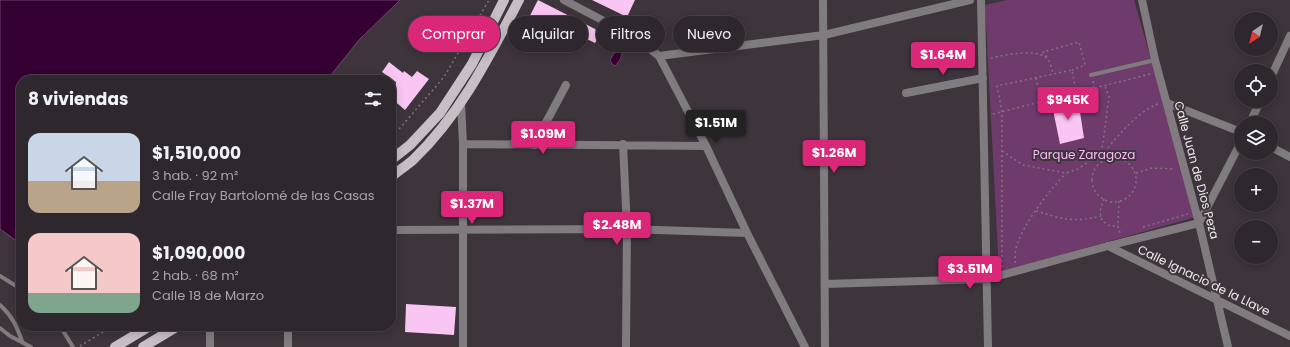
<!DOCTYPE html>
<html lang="es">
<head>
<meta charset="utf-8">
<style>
	:root { --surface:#2e272d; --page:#362f35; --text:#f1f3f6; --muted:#a7a5aa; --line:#494449; --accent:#db2777 }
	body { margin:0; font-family:Poppins,sans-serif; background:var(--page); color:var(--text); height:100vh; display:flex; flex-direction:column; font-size:15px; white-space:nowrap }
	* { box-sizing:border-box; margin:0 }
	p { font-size:13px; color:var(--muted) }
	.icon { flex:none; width:22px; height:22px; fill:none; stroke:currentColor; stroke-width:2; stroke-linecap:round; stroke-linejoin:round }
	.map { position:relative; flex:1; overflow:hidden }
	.details { position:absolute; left:16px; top:75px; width:380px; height:256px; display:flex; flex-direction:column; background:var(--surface); border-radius:16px; box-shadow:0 2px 10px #0003,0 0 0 1px var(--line) }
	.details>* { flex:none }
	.top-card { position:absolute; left:408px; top:16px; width:380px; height:36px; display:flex; gap:8px }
	.needle { width:26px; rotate:215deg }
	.tools { position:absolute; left:1234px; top:12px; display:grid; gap:8px }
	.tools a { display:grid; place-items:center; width:44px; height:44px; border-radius:50%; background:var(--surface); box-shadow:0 2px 10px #0003,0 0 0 1px var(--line); font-size:20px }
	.price { position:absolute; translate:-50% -34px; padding:0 9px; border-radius:4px; background:var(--accent); color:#fff; font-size:13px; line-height:26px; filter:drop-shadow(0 1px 2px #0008) }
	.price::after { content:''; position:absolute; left:50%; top:24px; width:12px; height:9px; margin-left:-6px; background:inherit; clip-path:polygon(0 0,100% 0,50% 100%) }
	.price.current { background:#222; color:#fff }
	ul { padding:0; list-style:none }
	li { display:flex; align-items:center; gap:12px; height:100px; padding:0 12px }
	li span { display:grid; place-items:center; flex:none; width:112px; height:80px; border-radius:12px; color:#555 }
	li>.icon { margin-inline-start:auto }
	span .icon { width:48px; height:48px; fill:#fffc; stroke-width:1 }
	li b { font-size:17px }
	h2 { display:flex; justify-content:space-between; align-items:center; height:48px; padding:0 12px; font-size:17px }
	.tag { padding:0 14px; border-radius:18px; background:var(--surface); box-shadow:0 2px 10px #0003,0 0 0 1px var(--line); font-size:14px; line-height:36px }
	.tag.current { background:var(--accent); color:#fff }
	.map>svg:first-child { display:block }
	.green { fill:#6f3a6c }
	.water { fill:#350133; stroke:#6d476b }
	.building { fill:#f9c6f3 }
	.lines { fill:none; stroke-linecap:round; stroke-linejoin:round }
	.path { stroke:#7d767c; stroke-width:1.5; stroke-dasharray:2 3; stroke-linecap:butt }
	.service { stroke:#807b7f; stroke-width:4 }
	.minor { stroke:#807b7f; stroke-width:8 }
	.primary { stroke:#c7bec6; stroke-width:10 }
	.labels { text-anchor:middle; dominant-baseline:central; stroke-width:4; stroke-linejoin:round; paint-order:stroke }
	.park-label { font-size:12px; fill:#fdbcf7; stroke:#3d343c }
	.street-label { font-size:12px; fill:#f0ebef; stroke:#3d343c }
</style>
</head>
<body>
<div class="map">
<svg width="1290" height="347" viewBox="0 0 1290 347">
	<rect width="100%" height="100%" fill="#3d343c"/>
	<path class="green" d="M1007,0H1134L1196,217L999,272L985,5Z"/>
	<path class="water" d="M0,0H400L359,40L327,80H21V244L0,229Z
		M550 41a7 7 0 1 1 14 0a7 7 0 1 1-14 0Z
		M616,50L622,52C622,57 619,62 615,66L612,64L610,60Z"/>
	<path class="building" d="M538,0L601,32L595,43L558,25L544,52L518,39Z
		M592,0H635L627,17Z
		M389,62L403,73L404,71L412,77L417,71L429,79L405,110L391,98V90L396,84V82L382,72Z
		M1078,99L1084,138L1060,144L1052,105Z
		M406,304L456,307L454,335L405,332Z"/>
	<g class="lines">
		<path class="path" d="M1047,57L1043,52L1079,42L1085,65L1072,70
			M991,58C1004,55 1042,47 1049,61C1051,65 1052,70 1053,74
			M1036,78L1041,101
			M1093,81L1094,88
			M993,114L1150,74
			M391,135L400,128L444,77L489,0
			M1002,151L1023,165L1066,173L1078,169L1095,157L1102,161
			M1099,157L1102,149L1109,97L1105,86
			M1092 180a22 22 0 1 1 44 0a22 22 0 1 1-44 0Z
			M1098,159C1115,141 1134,113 1158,104
			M1136,173L1152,168L1175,169
			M1104,199L1100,211L1102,221L1110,226H1118
			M1119,201L1118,226L1120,233
			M1036,211C1062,219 1074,223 1101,216
			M1143,227L1188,214
			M1015,263C1015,256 1015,249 1018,242C1027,219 1049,191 1066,173
			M1002,267V112L997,86L1072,70L1076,93
			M80,346L113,326"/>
		<path class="service" d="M1091,75L1155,60
			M0,276L21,289
			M0,305C13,317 16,325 22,341
			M60,326L73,347
			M0,328L10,336L31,347"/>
		<path class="minor" d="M564,0L636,38L659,56L706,146L747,233L805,347
			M823,0L825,347
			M981,0L988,347
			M1142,0L1155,60L1199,223L1228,347
			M659,56L824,35L970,0
			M1271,77L1290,36
			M906,93L983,78
			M461,102L463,144V347
			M1167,103L1241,132
			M1250,123L1260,101
			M463,144L706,146
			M623,144L627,229L626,347
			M534,145L566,85
			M1271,147L1290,157
			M391,230L627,229L747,233
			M1108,246L1290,336
			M825,284L987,279L1108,246L1199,223L1241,142
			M210,326V347
			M288,347V326"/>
		<path class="primary" d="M391,160L410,145L440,113L472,64L504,0
			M391,177C398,171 406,166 413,160C460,115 489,57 519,0
			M115,347L150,326
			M143,347L178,326"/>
	</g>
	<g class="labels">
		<g class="park-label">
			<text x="1084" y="154">Parque Zaragoza</text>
		</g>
		<g class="street-label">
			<text transform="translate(1197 170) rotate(75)">Calle Juan de Dios Peza</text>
			<text transform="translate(1204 280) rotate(26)">Calle Ignacio de la Llave</text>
		</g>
	</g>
</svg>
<div class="tools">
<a><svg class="needle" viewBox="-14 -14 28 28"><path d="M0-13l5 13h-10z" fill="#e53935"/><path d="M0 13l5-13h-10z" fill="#a7a5aa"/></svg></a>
<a><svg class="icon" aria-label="locate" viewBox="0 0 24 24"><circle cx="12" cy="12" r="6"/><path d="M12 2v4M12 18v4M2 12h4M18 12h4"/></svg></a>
<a><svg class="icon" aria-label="layers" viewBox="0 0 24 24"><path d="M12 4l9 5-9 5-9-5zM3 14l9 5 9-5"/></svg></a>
<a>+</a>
<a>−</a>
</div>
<b class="price" style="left:943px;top:76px">$1.64M</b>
<b class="price" style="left:1068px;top:121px">$945K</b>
<b class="price current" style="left:716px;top:144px">$1.51M</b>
<b class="price" style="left:543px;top:155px">$1.09M</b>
<b class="price" style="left:834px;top:174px">$1.26M</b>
<b class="price" style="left:472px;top:225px">$1.37M</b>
<b class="price" style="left:617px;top:246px">$2.48M</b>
<b class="price" style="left:970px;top:290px">$3.51M</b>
<div class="top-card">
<a class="tag current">Comprar</a>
<a class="tag">Alquilar</a>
<a class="tag">Filtros</a>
<a class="tag">Nuevo</a>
</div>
<section class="details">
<h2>8 viviendas<svg class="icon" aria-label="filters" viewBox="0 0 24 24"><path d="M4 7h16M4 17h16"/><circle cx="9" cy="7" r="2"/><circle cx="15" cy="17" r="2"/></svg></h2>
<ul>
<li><span style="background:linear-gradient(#c9d6e8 60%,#b9a48a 0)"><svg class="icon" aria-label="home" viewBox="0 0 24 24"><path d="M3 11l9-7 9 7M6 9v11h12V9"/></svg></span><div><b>$1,510,000</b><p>3 hab. · 92 m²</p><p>Calle Fray Bartolomé de las Casas</p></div></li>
<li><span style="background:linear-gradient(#f6c9c9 75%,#7fa58c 0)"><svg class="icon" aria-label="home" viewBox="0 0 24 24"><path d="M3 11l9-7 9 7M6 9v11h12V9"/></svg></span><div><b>$1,090,000</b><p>2 hab. · 68 m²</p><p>Calle 18 de Marzo</p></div></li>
</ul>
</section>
</div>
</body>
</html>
